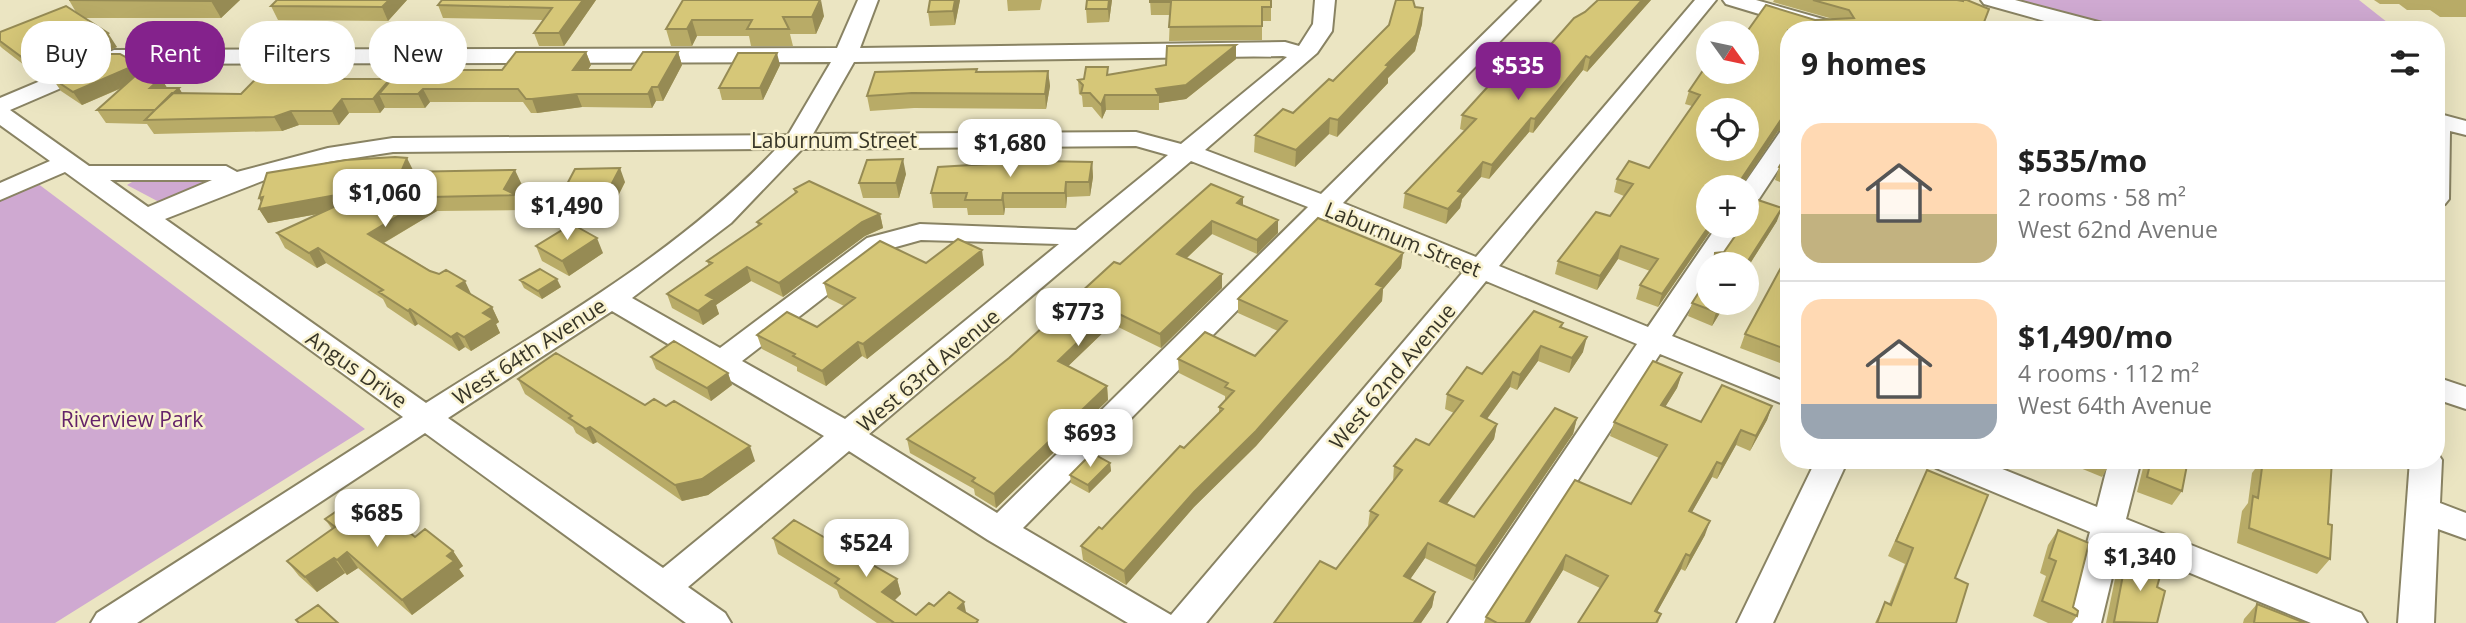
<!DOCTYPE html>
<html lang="en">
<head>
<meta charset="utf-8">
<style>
	:root { --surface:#fff; --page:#f2f2f2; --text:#222; --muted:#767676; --line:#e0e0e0; --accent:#84228c }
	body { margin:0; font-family:"Open Sans",sans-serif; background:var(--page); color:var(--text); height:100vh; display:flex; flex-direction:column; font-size:26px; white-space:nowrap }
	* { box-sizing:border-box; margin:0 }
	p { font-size:23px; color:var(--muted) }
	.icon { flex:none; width:38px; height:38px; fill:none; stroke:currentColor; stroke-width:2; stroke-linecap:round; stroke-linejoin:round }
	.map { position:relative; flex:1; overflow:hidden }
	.details { position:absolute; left:1780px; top:21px; width:665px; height:448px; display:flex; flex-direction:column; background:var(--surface); border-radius:28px; box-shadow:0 7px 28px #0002 }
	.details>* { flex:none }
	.top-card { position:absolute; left:21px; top:21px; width:665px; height:63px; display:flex; gap:14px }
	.needle { width:46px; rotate:123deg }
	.controls { position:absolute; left:1696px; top:21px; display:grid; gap:14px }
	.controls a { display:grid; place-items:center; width:63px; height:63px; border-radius:50%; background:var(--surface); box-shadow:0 7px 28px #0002; font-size:35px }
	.price { position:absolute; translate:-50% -60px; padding:0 16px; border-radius:14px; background:#fff; color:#222; font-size:23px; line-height:46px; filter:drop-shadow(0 2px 4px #0008) }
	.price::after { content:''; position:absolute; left:50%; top:42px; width:21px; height:16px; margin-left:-10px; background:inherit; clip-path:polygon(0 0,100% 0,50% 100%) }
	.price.selected { background:var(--accent); color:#fff }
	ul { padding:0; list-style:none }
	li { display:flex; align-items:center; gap:21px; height:175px; padding:0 21px }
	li+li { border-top:2px solid var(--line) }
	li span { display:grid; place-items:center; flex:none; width:196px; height:140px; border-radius:21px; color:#555 }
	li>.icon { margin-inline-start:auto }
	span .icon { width:84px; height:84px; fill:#fffc; stroke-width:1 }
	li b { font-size:30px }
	h2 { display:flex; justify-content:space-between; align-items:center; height:84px; padding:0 21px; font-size:30px }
	.tag { padding:0 24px; border-radius:28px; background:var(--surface); box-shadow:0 7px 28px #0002; font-size:24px; line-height:63px }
	.tag.selected { background:var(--accent); color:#fff }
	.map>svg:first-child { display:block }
	.green { fill:#cfa9d1 }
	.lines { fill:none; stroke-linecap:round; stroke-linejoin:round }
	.minor-casing { stroke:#898363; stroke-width:4 }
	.minor { fill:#fff; fill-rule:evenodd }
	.wall { fill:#b8ab67; fill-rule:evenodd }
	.shaded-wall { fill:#968b54 }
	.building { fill:#d6c778; stroke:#968b54; stroke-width:2; fill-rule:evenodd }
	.labels { text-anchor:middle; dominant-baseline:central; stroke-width:5; stroke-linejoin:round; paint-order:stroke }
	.street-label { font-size:21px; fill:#373527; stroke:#f9f2cf }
	.park-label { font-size:21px; fill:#642369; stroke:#f9f2cf }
</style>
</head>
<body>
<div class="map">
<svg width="2466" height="623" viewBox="0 0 2466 623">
	<rect width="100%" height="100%" fill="#ebe5c2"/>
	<path class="green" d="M2004,0H2359L2397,30H2115Z
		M204,180L200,185L161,203L127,185L132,182Z
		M37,183L365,429L55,623H0V200Z"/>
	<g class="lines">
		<defs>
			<path id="minor" d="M858,0H878L860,48L1285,42L1299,46L1313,24L1315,0H1335L1332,31L1317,53L1205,150L1321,194L1518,0H1540L1343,203L1476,257L1695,0H1716L1499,266L1648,327L1717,226H1743L1718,264H1708V280L1672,336L1788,383V406L1660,354L1485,623H1448L1637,344L1486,281L1206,623H1128L988,540L849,451L688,587L725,613L731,623H686L425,433L137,623H91L97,613L403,417L65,172L0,200V183L50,161L0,125V98L114,50L837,48ZM1283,56L1287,57L1181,144L1136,132L813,134L854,62ZM831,62L788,135L393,138L328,148L237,172L226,166H89L10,110L117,64ZM1136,146L1168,155L1076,230L920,224L867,238L720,348L632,298L731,223L802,149ZM776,149C676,255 549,325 426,403L165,219L275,176L328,162L393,152ZM1191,161L1308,207L997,513L869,434ZM110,180H212L148,207ZM1330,216L1463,272L1171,615L1023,528ZM921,240L1059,244L845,419L742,361L885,250ZM612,311L824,436L663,568L448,418Z
				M1723,0H1756L1844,25L1847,30H1812L1726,4Z
				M1981,0H2015L2110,25L2113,30H2077L1984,4Z
				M2436,113L2466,121V135L2450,131L2449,199L2445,204L2436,207Z
				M1788,130V155L1755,205L1746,208V187H1742L1780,132Z
				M2436,377L2466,387V409L2436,399Z
				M2436,451L2442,460L2440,503L2466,513V539L2438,529L2434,623H2398L2410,460H2436Z
				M1816,460H1848L1773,623H1737Z
				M1931,460H1980L2097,507L2109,460H2141L2126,519L2361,613L2367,623H2311L2120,544L2101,623H2065L2090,532L1936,468Z"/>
		</defs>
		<use href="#minor" class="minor-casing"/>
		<use href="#minor" class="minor"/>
	</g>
	<path class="wall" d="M69,0H240L221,18H84L117,47L41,78L2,48L0,46V32L77,14Z
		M407,0L388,21L278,20L271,6Z
		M596,0L564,46H539L534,33L543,20L443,18L438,5Z
		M683,0L824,16L816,34H790L793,46H751L749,36H697L692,46H671L666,29Z
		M930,0H960L955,25L930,26L928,12Z
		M1007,0H1042L1040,10L1008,11Z
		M1112,0L1109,22L1087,23L1086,9Z
		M1150,0L1271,7V21H1262V40L1169,41L1170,15H1151Z
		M1598,0H1651L1587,72L1583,70L1533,133L1529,132L1489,179L1481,177L1462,199L1460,208L1446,224L1403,208L1405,193L1465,131L1460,129L1462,115L1517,74L1530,68Z
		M1774,0H1957L1963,1V0H1967L1989,9L1981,30H1788V128L1778,131L1741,187H1708V226H1714L1658,307L1636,299L1640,285L1650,271L1618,259L1597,290L1555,274L1558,261L1596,212L1610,216L1624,196L1614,192L1617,179L1629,161L1649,168L1692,106L1685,104L1689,91L1708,63V72H1746V33L1766,5L1815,20L1833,19L1773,2ZM1708,110H1746V149H1708Z
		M2374,0H2466V17H2440L2430,10H2407L2399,4H2380Z
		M1415,7L1423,8L1422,24L1415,51L1388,78V83L1337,137L1329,134L1295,167L1254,152L1255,135L1293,113L1333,81Z
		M1236,45V59L1186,99L1159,103V110H1106L1102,119L1092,107H1083L1082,96L1079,94L1078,80L1166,65Z
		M324,52L331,66L319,79L390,80L431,71L459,66L461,70H502L586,52L591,65L588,70H631L678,52L682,65L663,101H656L652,108L582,107L537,113H531L523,102H430L425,108H385V107L380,113H349L339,125H299L282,131L154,134L147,124L106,123L97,110L122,88L82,105L61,91L52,78L141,70L161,78L167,88H179L182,93L241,94Z
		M780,65L763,100H722L719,88Z
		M977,69V72L1048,71L1050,86L1046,109L914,108L870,111L867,96Z
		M1788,152V185L1775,180L1779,167Z
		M1092,162L1093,177L1090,196L1067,197L1066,208H1005L1004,215H968L967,208H933L931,193Z
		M414,172L522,185L516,195L522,210L437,211L384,243L492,307L499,322L496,324L500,333L471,351L465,347L459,351L418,324L415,326L387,307L383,299L326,263L317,268L285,248L277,233L318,214L268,223L259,209L261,202L259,198Z
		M906,174L899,198H863L859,183Z
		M625,182L615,202L571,203L565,188Z
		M794,189L880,214L883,228L865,236L783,297L751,281L716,305L719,314L703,325L672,308L667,294L709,266L707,261L758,226L757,222L795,194Z
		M1746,196L1777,221L1746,270V264H1711L1715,253L1724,252L1746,226Z
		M1243,205L1278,220V233L1257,254L1212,234L1187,258L1222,274V288L1161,348L1112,324L1068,366L1107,386L1108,400L996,508L975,495L974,489L910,453L907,439L1009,358L1120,264Z
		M536,246L603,253L569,276L542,261Z
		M1403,253L1401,268L1383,289L1382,301L1256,446L1194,507L1126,585L1083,560L1081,546L1102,529L1219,413V407L1225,401V396L1179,373L1178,359L1255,356L1278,331L1238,313V299Z
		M926,263L984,265L867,359L862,356L826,386L797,371V367L762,349L757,335L817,327L844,306L828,298L824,283Z
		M1788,264V366L1740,348L1745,334Z
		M520,280L561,287L542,299L524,288Z
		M1692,303H1726L1712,326L1688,316Z
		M1563,323L1562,327L1583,352L1569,373L1538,361L1517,390L1510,387L1487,419L1497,424L1494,439L1447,504L1474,517L1577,418L1573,434L1473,581L1425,558L1410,579L1435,592L1432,607L1421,623H1274L1336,569L1368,526L1370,511L1393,482L1394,466L1429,445L1454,413L1445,409L1447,394L1482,374Z
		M651,357L728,373L732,385L711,401L656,369Z
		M1682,373L1677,388L1665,407L1701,422L1772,406L1767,420L1750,451L1736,445L1717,479L1712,477L1692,512L1705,535L1685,571L1681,569L1657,612L1661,614L1658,623H1578L1600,588L1563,570L1530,623H1484L1486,617L1631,504L1659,458L1610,436L1614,422Z
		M518,379L645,405L755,461L708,495L682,501L597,442L593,444L576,433L573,427L525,394Z
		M2069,460H2112L2102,477L2068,463Z
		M2145,460H2185L2182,491L2172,505L2137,492Z
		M2256,460H2332L2328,524L2330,559L2317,574L2237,543L2242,511L2248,503L2252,473L2255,469Z
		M1110,463L1111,471L1089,493L1071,483L1070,475Z
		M1927,470L1955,578L1956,623H1875L1885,602L1889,604L1905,564L1888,556Z
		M362,512L415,537L453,551L463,566L459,569L464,576L412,615L358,568L347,575L345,573L317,592L299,576L287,561L332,529L325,519Z
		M2058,530L2073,607L2077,616L2072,623H2048L2033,616L2046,576L2040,573L2048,545Z
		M773,538L897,579L901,594L894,600L916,615L934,606L967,613L979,623H877L840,598L837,590L778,554Z
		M2127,554L2157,587V623H2106L2117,569Z
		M2257,604L2305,623H2243L2244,619Z"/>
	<path class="shaded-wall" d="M212,0H240L221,18L211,1Z
		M389,0H407L388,21L382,7Z
		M583,0H596L564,46L559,33Z
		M821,0L824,16L816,34L812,17Z
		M955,0H960L955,25L953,11Z
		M1109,0H1112L1109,22L1108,9Z
		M1642,0H1651L1587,72L1590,58Z
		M1423,8L1422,24L1415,51L1388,78V83L1337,137L1338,120L1386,65Z
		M692,20L697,36L692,46L687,29Z
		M108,33L117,47L41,78L31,64Z
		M1236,45V59L1186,99L1159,103V95L1156,89Z
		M324,52L331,66L305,93L298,79Z
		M586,52L591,65L579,84L573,70Z
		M678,52L682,65L663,101L658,87Z
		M777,53L780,65L763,100L760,88Z
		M1586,56L1583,70L1533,133L1535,119Z
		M138,64L146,77L82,105L73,92Z
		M1048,71L1050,86L1046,109L1045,94Z
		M161,78L169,91L150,88Z
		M390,79L397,93L379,94L385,107L380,113L373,99Z
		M652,87L656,101L652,108L648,94Z
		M179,88L187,101L156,110Z
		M423,89L430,102L425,108L418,94Z
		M577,94L582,107L537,113L532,99Z
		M1105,95L1106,110L1102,119L1101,105Z
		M342,99L349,113L339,125L332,111Z
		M291,111L299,125L282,131L274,117Z
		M1788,116V128L1778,131L1741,187H1736L1782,118Z
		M1330,118L1329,134L1295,167L1296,150Z
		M1531,118L1529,132L1489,179L1492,165Z
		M407,158L414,172H401Z
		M903,159L906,174L899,198L896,183Z
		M1092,162L1093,177L1090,196L1089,182Z
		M1483,162L1481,177L1462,199L1460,208L1446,224L1448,209L1458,191Z
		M620,168L625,182L615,202L610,187Z
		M515,170L522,185L515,195L504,189Z
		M1066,182L1067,197L1066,208L1065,193Z
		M359,191L367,205L268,223L259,209L265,208L259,198L263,197Z
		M1003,193L1005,208L1004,215L1002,200Z
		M430,197L437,211L375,248L368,234Z
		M1243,197V211L1237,203Z
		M1782,208L1777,221L1746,270V264Z
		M880,214L883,228L865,236L783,297L779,283L862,222Z
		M1278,220V233L1257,254V240Z
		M1212,221V234L1177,267V254Z
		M1709,226H1714L1658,307L1662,294Z
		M597,238L603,253L569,276L562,261Z
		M1621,246L1618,259L1597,290L1600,276Z
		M318,248L326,263L317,268L309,253Z
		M982,250L984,265L867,359L863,344Z
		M1403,253L1401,268L1383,289L1382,301L1256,446L1194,507L1126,585L1124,571Z
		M747,267L751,281L716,305L719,314L703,325L698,311L706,295Z
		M1222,274V288L1161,348L1160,334Z
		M557,279L561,287L542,299L538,291Z
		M465,281L472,296L457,286Z
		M1722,303H1726L1712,326L1716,312Z
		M492,307L499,322L496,324L500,333L471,351L464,337L483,313Z
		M410,309L418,324L415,326L408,311Z
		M1111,310L1112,324L1059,375L1058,361Z
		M457,333L465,347L459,351L451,337Z
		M1587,337L1583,352L1569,373L1572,358Z
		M858,342L862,356L826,386L822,371Z
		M1541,346L1538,361L1517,390L1520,375Z
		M1513,372L1510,387L1478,431L1481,416Z
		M728,373L732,385L711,401L707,388Z
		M1682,373L1677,388L1657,420L1661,405Z
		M1107,386L1108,400L996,508L994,494Z
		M1772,406L1767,420L1750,451L1756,436Z
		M1577,418L1573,434L1473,581L1476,566Z
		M1497,424L1494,439L1438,516L1440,501Z
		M590,427L597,442L593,444L586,429Z
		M1741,430L1736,445L1717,479L1722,464Z
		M750,446L755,461L708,495L682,501L675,485Z
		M1717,462L1712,477L1684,526L1689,511Z
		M1110,463L1111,471L1089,493L1088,485Z
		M1710,521L1705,535L1685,571L1690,556Z
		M1428,543L1425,558L1402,591L1404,576Z
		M453,551L463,566L459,569L464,576L412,615L402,600L447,556Z
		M347,552L358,568L347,575L337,560Z
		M1686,554L1681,569L1651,623L1655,611Z
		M1566,555L1563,570L1530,623H1525Z
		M334,558L345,573L317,592L305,577Z
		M897,579L901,594L887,608L882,592Z
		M1435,592L1432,607L1421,623H1414Z
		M964,602L967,617L958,608Z"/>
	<path class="building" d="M69,0H212L211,1Z
		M277,0H389L382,7L271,6Z
		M442,0H583L559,33H534L552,8L438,5Z
		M683,0H820L812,17H783L789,29H747L752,20H692L687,29H666Z
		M930,0H955L953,11L928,12Z
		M1087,0H1109L1108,9H1086Z
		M1150,0H1271V7H1262V26L1169,27L1171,2H1150Z
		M1396,0H1413L1415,7L1423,8L1416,35L1386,65L1389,66L1338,120L1330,118L1296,150L1255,135L1283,109L1293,113L1329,79L1333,81L1389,25Z
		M1598,0H1642L1590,58L1586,56L1535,119L1531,118L1492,165L1483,162L1458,191L1463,193L1448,209L1405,193L1476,119L1462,115L1503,70L1517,74L1523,66L1530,68L1574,18L1585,12Z
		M1813,0H1957L1963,1V0H1967L1989,9L1981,30H1788V116L1782,118L1736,187H1708L1709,226L1662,294L1640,285L1658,259L1621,246L1600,276L1558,261L1596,212L1610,216L1633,184L1617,179L1629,161L1649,168L1700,95L1689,91L1708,63V72H1746V33L1766,5L1815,20L1854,18L1849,10ZM1708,110H1746V149H1708Z
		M66,6L108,33L31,64L0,41V32Z
		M1236,45L1186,85L1156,89L1159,95H1105L1101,105L1090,93H1081L1083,85L1078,80L1084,79L1086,67H1108L1107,75L1166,65L1167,46Z
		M282,52H324L298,79H390L373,99H342L332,111H291L274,117L145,120L172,93L241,94Z
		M516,52H586L573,70H631L643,52H678L658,87H652L648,94H577L532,99H526L518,89H423L418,94H379L396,74L431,71L434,66H459L456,70H502Z
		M738,53H777L760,88H719Z
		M109,54H120L138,64L73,92L52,78Z
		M144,68L161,78L150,88H179L155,110H97Z
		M977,69L976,72L1048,71L1045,94L912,93L867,96L875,72Z
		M1788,152V170L1779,167Z
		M395,157L407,158L401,172L515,170L504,189L516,195L430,197L368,234L430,271L439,274L446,270L465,281L457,286L492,307L483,313L493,319L464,337L457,333L451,337L410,309L408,311L379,292L383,290L318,248L309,253L277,233L360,195L359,191L259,209L263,197L259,198L267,173L346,160Z
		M903,159L896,183H859L867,160Z
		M1041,161L1092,162L1089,182H1066L1065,193H1003L1002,200H965L967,193H931L938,167Z
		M620,168L610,187L565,188L575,169Z
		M809,181L880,214L862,222L779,283L747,267L706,295L714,299L698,311L667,294L712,263L707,261L761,224L757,222L797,192L794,189Z
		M1211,184L1243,197L1237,203L1278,220L1257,240L1212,221L1177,254L1222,274L1160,334L1111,310L1058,361L1107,386L994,494L972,481L975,478L907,439L1009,358L1114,262L1120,264Z
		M1746,196L1782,208L1746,264H1714L1715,253L1724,252L1742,226H1746V219L1749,214L1746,210Z
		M1318,218L1403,253L1376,284L1383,287L1256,431L1194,492L1124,571L1081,546L1099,527L1102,529L1180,446L1184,448L1223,409L1219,407L1234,391L1225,387L1228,383L1178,359L1205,332L1255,356L1287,321L1238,299Z
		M572,224L597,238L562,261L536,246Z
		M958,239L982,250L863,344L858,342L822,371L793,356L795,354L757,335L787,312L817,327L855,298L824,283L880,241L926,263Z
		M1784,262L1788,264V350L1745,334Z
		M540,269L557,279L538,291L520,280Z
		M1708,278V303H1722L1716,312L1692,303Z
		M1534,311L1563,323L1560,327L1587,337L1572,358L1541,346L1520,375L1513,372L1481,416L1497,424L1440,501L1474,517L1555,408L1577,418L1476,566L1428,543L1404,576L1435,592L1414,622L1416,623H1274L1320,561L1336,569L1378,515L1370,511L1402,470L1394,466L1416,439L1429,445L1463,401L1447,394L1467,367L1482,374Z
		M674,341L728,373L707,388L651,357Z
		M556,353L645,405L654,399L666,406L674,401L750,446L702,479L675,485L590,427L586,429L569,418L572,416L518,379Z
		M1653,361L1682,373L1661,405L1701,422L1722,385L1772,406L1756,436L1741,430L1722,464L1717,462L1689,511L1710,521L1690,556L1686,554L1655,611L1661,614L1656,623H1578L1608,576L1566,555L1525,623H1497L1486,617L1575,480L1631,504L1667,445L1614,422Z
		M1092,453L1110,463L1088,485L1070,475Z
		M2102,460H2112L2110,464Z
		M2151,460H2185L2184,464L2187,465L2182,491L2147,477Z
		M2263,460H2332L2328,524L2332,525L2330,559L2249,528L2253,496L2258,498Z
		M1927,470L1988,495L1955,578L1968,584L1956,623H1877L1885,602L1891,605L1913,548L1896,541Z
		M350,502L362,512L375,504L415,537L425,529L453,551L447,556L454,561L402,600L347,552L337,560L334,558L305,577L287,561L335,527L325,519Z
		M794,520L897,579L882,592L916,615L929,603L934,606L949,592L964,602L958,608L978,620L976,623H892L893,622L835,583L839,579L773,538Z
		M2058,530L2089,543L2073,607L2078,611L2077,616L2042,601L2056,561L2049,558Z
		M2127,554L2162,569L2157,587L2165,591L2157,623L2114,622Z
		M2257,604L2305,623H2254Z
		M318,605L338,623H299L296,620Z"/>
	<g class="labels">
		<g class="street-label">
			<text x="834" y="140">Laburnum Street</text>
			<text transform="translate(1403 239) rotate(22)">Laburnum Street</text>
			<text transform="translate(529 351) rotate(-33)">West 64th Avenue</text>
			<text transform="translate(357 369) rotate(35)">Angus Drive</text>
			<text transform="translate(928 370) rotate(-40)">West 63rd Avenue</text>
			<text transform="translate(1392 376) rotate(-50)">West 62nd Avenue</text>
		</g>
		<g class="park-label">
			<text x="132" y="419">Riverview Park</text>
		</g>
	</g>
</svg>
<div class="controls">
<a><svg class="needle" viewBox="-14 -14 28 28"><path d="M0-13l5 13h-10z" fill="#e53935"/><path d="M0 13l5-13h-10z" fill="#767676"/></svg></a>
<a><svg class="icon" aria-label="locate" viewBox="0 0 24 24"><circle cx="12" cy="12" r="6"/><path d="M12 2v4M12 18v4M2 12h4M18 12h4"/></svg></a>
<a>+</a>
<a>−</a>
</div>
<b class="price selected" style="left:1518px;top:102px">$535</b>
<b class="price" style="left:1010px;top:179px">$1,680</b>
<b class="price" style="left:385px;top:229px">$1,060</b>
<b class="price" style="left:567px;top:242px">$1,490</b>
<b class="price" style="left:1078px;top:348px">$773</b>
<b class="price" style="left:1090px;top:469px">$693</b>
<b class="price" style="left:377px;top:549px">$685</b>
<b class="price" style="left:866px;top:579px">$524</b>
<b class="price" style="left:2140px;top:593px">$1,340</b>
<div class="top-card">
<a class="tag">Buy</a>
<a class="tag selected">Rent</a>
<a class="tag">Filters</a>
<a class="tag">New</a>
</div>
<section class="details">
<h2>9 homes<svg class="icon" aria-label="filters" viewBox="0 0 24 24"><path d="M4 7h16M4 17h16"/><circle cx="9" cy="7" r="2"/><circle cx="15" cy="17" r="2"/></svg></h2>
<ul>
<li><span style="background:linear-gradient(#ffd9b3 65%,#c2b280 0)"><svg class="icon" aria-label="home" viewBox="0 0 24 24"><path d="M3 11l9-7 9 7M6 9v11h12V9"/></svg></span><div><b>$535/mo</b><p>2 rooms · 58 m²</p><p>West 62nd Avenue</p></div></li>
<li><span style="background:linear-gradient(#ffd9b3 75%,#9aa5b1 0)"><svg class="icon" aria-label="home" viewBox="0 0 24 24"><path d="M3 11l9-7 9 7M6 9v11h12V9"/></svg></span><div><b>$1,490/mo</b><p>4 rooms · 112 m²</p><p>West 64th Avenue</p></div></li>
</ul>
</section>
</div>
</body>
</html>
